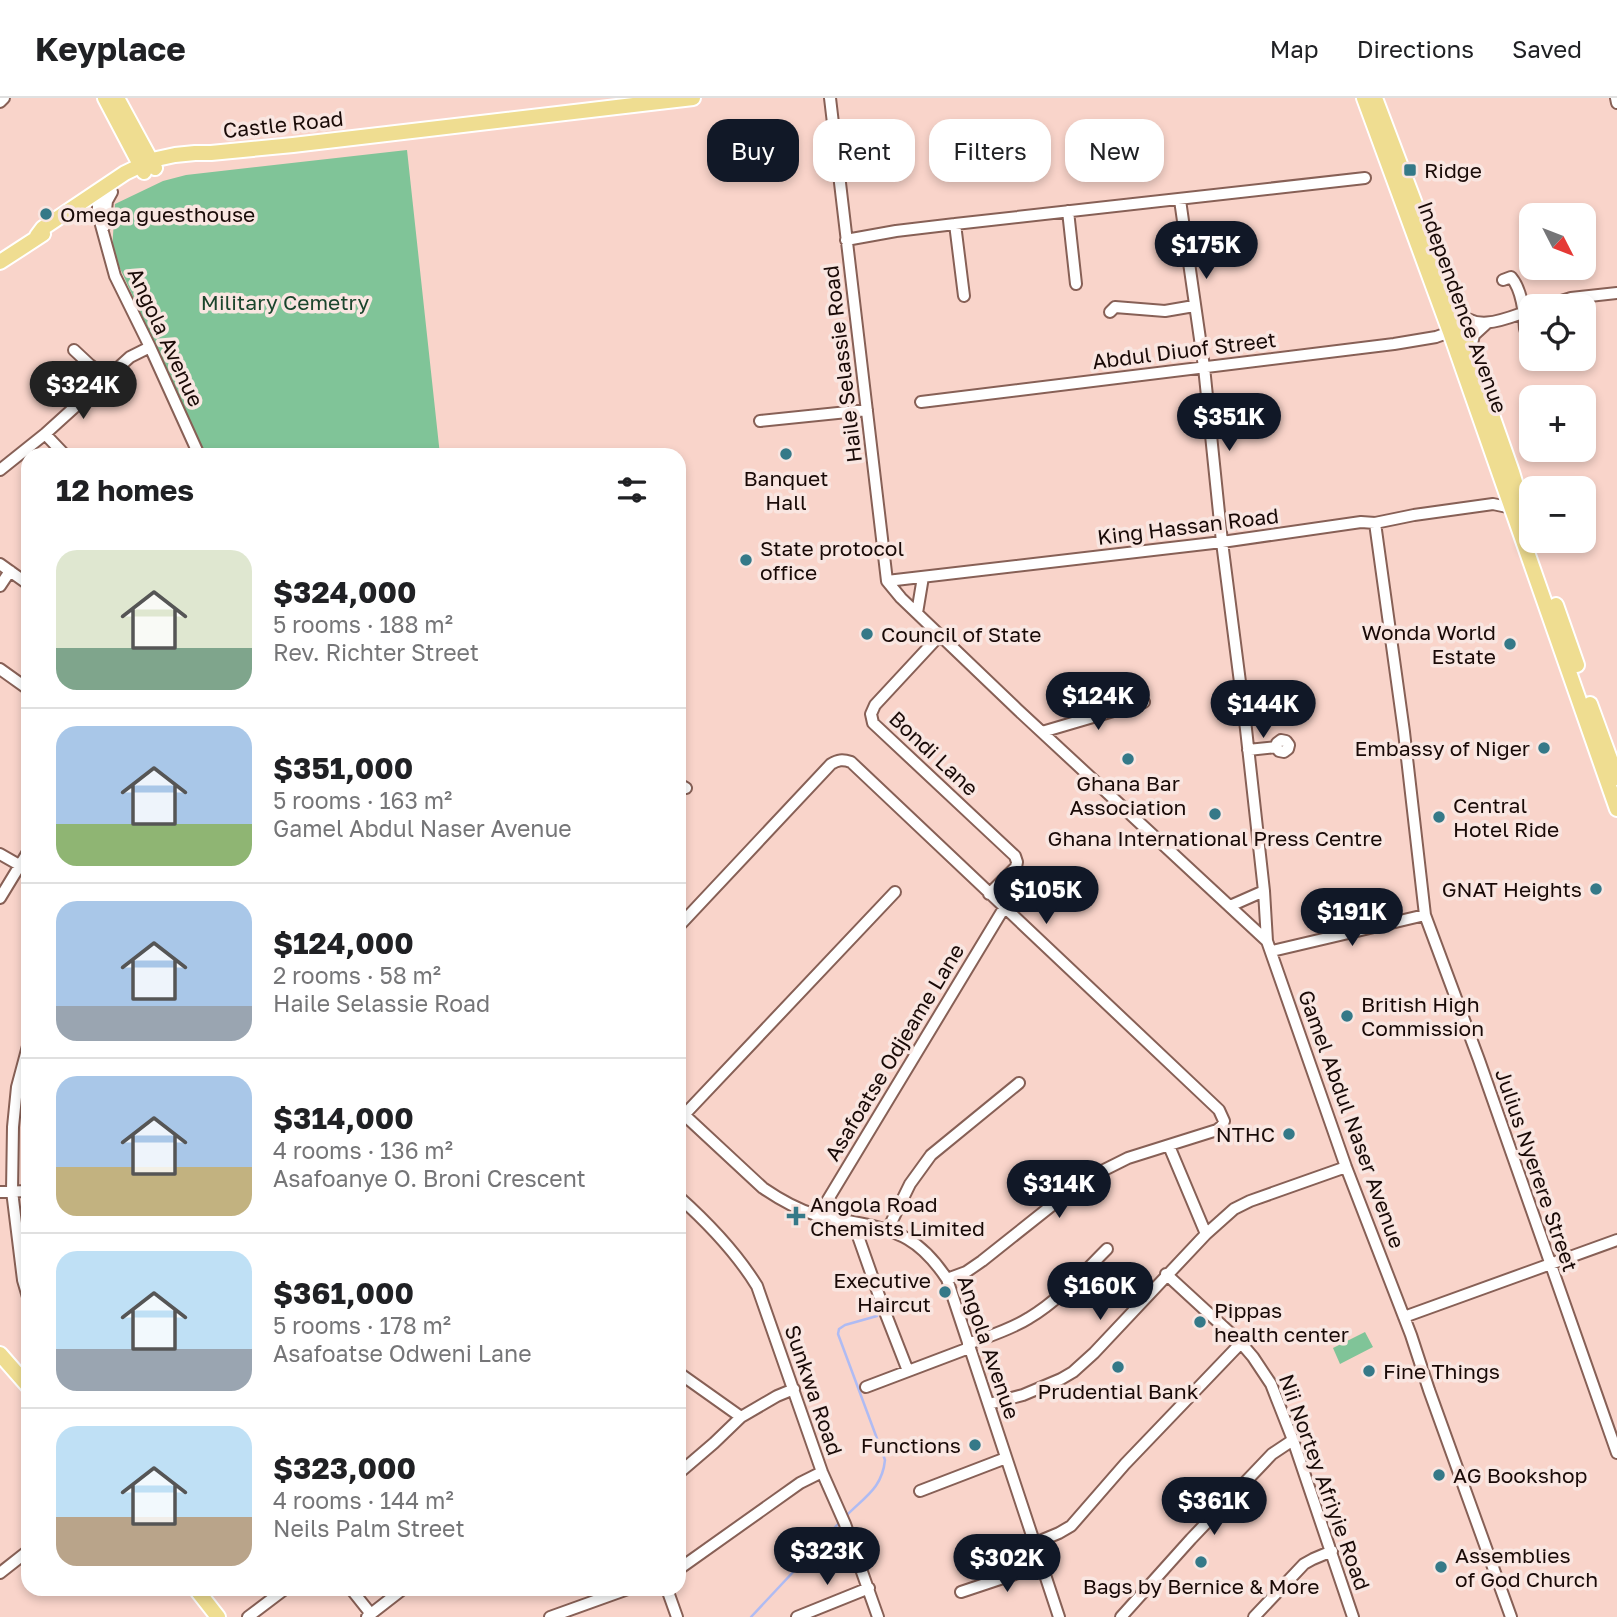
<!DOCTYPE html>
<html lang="en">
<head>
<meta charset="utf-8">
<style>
	:root { --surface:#fff; --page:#f2f2f2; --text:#202124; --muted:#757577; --line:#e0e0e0; --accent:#111827 }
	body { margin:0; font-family:"Golos Text",sans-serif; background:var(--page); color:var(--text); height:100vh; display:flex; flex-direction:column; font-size:26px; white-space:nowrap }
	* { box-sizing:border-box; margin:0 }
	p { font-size:23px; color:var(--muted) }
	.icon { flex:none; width:38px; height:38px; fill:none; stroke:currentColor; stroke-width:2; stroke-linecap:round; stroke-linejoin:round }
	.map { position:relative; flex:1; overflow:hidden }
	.sheet { position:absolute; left:21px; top:350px; width:665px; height:1148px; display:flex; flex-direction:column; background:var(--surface); border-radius:21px; box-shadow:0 4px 10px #0003 }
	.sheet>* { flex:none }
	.banner { position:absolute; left:707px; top:21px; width:665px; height:63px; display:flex; gap:14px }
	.needle { width:46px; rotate:132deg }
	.buttons { position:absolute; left:1519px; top:105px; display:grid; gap:14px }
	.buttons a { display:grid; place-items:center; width:77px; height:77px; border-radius:14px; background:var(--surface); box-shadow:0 4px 10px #0003; font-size:35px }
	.price { position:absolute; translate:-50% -60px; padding:0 16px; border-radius:24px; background:var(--accent); color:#fff; font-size:23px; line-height:46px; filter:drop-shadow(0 2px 4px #0008) }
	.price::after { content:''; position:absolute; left:50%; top:42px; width:21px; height:16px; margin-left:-10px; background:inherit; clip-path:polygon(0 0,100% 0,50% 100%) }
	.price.selected { background:#222; color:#fff }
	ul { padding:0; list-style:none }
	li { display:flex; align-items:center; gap:21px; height:175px; padding:0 35px }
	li+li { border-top:2px solid var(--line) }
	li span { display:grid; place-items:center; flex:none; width:196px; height:140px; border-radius:21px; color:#555 }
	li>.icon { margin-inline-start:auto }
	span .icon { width:84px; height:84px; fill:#fffc; stroke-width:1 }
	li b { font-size:30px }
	h2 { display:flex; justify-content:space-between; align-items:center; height:84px; padding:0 35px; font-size:30px }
	.pill { padding:0 24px; border-radius:21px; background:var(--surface); box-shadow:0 4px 10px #0003; font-size:24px; line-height:63px }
	.pill.selected { background:var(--accent); color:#fff }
	header { display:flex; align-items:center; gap:42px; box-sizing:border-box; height:98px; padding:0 35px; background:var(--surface); border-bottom:2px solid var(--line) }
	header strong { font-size:33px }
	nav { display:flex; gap:38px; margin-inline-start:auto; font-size:24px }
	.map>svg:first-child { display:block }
	.green { fill:#80c498 }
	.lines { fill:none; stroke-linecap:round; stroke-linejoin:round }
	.stream { stroke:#afbbf3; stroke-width:2.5 }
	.minor-casing { stroke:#876056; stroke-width:14 }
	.major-casing { stroke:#fff; stroke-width:18 }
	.minor { stroke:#fff; stroke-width:10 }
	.major { stroke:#efdd91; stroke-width:14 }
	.poi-dot { fill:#357988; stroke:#f9e6e1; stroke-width:2.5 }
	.labels { text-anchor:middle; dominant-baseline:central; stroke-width:7; stroke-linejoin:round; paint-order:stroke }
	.street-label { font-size:21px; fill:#190a07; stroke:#f9e6e1 }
	.poi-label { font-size:21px; fill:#190a07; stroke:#f9e6e1; text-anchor:start }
	.park-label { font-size:21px; fill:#1a452c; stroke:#f9e6e1 }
</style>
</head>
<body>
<header>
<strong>Keyplace</strong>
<nav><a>Map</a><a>Directions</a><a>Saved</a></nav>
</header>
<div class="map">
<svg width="1617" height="1519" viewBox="0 0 1617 1519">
	<rect width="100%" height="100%" fill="#f9d4ca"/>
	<path class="green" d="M407,52L440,357H206L112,153L115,106L163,83L186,77Z
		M1365,1234L1373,1249L1340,1266L1333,1250Z"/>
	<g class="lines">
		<path class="stream" d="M845,1419C864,1399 882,1391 885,1362L838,1236L839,1231L845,1227L877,1218
			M751,1519L840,1424"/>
		<defs>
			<path id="minor" d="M830,0L887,483L901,500L1017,611L1267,843
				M1616,0L1617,5
				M0,4L4,0
				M98,92V116L115,178L150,249L199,357
				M1180,102L1204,269L1222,444L1246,631L1264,793L1267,843L1346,1069L1411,1237L1429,1292L1511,1519
				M1068,113L1076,186
				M955,126L964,198
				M104,129L107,103L112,94
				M846,142L896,133L955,126L1365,80
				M1503,182L1511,179C1522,192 1524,214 1525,231L1531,235
				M1545,208L1571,200L1617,195
				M1457,212C1476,236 1507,220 1531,212
				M1110,214L1115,209L1165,213L1194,208
				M74,252L90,267L107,279
				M1470,254L1474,237L1487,225
				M921,304L1394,246L1436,239L1450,234
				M760,323L867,312
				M45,336L65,357
				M0,372L45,336L130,259L150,249
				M1375,425L1404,634L1425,817L1479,962L1617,1355
				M0,466L28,486
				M887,483L1222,444L1361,424L1375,425L1414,417L1493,406L1512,410
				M0,488L10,473
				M917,515L923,479
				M940,537L875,607L871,616L873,625L1015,758L1017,764L1016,769L989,796
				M0,571L28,591
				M1042,634L1144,604
				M1248,652L1276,649L1279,653L1284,654L1288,651L1289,647L1286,643L1281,642L1277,645L1276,649
				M679,686L686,690
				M0,756L28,772
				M0,800L28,754
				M1230,808L1264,793
				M679,828L831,666C838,662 842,661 851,664L1219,1012L1224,1023L1222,1028L1217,1032L1128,1060L1098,1075L1060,1101L982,1163L966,1174L947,1181
				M1272,853L1425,817
				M28,948L17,989L13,1029L12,1093L23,1182L28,1199
				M679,1012L763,1090C779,1101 796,1111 816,1117C828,1121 841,1122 853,1124C899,1132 921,1142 947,1181L1059,1519
				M684,1017L895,794
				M1169,1048L1206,1136
				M0,1094L28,1093
				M679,1099C708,1125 736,1154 757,1188L822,1374L845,1426L878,1519
				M818,1118L1004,810
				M853,1124L883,1209L908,1273
				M888,1131L910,1086L931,1057L1019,985
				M1166,1176L1241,1245L1253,1259L1271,1286L1293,1342L1353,1519
				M1404,1219L1617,1142
				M968,1246C989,1238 1010,1232 1029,1220C1058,1203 1083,1175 1107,1151
				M679,1275L741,1319
				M866,1289L969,1250
				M989,1306L1023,1297L1061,1281L1073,1274L1094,1255L1206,1136L1234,1111L1250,1103L1346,1069
				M679,1375L714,1345L741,1319L777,1298L794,1291
				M920,1393L1006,1360
				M1035,1445L1059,1435L1071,1428L1125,1366L1241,1245
				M679,1471L800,1385L822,1374
				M0,1475L28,1453
				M351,1491L371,1516
				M667,1491L677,1519
				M961,1494L1042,1467
				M248,1519L285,1491
				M367,1519L403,1491
				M550,1519L628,1491
				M797,1519L869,1490
				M1121,1519L1191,1441L1272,1356L1293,1342
				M1254,1519L1304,1466L1313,1461L1332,1453"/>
			<path id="major" d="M105,0L144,74
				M117,0L155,70
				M1364,0L1450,234L1617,711
				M1375,0L1454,209L1512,374L1531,437
				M37,138L43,130L125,75L152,62L175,57L195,55H211L293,47L693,0
				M0,164L43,136
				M1556,507L1577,567
				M1590,606L1617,680
				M0,1256L28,1288
				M196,1491L218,1519"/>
		</defs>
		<use href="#minor" class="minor-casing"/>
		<use href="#major" class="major-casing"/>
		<use href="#minor" class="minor"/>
		<use href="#major" class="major"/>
	</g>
	<g class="poi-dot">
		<rect x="1403" y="65" width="14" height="14" rx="3.5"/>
		<circle cx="46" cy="116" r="7"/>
		<circle cx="786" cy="356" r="7"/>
		<circle cx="746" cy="462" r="7"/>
		<circle cx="867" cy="536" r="7"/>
		<circle cx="1510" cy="546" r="7"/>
		<circle cx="1544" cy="650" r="7"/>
		<circle cx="1128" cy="661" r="7"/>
		<circle cx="1215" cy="716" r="7"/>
		<circle cx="1439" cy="719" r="7"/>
		<circle cx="1596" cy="791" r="7"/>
		<circle cx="1347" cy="918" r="7"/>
		<circle cx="1289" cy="1036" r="7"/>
		<path d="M792.5 1107.5h7v7h7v7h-7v7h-7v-7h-7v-7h7z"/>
		<circle cx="945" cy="1194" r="7"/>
		<circle cx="1200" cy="1224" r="7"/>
		<circle cx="1118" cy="1269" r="7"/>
		<circle cx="1369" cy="1273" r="7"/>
		<circle cx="975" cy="1347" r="7"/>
		<circle cx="1439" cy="1377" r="7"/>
		<circle cx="1201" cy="1464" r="7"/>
		<circle cx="1441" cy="1469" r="7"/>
	</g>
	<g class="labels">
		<g class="street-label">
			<text transform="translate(283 26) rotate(-6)">Castle Road</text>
			<text transform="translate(1463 209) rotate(70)">Independence Avenue</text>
			<text transform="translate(166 239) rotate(65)">Angola Avenue</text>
			<text transform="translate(1184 252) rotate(-7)">Abdul Diuof Street</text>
			<text transform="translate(842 266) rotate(-97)">Haile Selassie Road</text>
			<text transform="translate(1188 428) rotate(-7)">King Hassan Road</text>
			<text transform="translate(934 655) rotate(43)">Bondi Lane</text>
			<text transform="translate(894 954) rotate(-59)">Asafoatse Odjeame Lane</text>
			<text transform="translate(1352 1021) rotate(70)">Gamel Abdul Naser Avenue</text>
			<text transform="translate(1537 1072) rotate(71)">Julius Nyerere Street</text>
			<text transform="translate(989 1249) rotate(71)">Angola Avenue</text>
			<text transform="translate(814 1292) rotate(71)">Sunkwa Road</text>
			<text transform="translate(1325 1384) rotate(70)">Nii Nortey Afriyie Road</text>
		</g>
		<g class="poi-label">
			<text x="1424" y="72">Ridge</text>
			<text x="60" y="116">Omega guesthouse</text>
			<text x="786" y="380" text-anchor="middle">Banquet<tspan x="786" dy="24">Hall</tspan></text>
			<text x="760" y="450">State protocol<tspan x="760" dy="24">office</tspan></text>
			<text x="1496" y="534" text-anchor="end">Wonda World<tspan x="1496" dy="24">Estate</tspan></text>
			<text x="881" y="536">Council of State</text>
			<text x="1530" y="650" text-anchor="end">Embassy of Niger</text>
			<text x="1128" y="685" text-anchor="middle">Ghana Bar<tspan x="1128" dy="24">Association</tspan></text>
			<text x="1453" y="707">Central<tspan x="1453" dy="24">Hotel Ride</tspan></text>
			<text x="1215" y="740" text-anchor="middle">Ghana International Press Centre</text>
			<text x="1582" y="791" text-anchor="end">GNAT Heights</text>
			<text x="1361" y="906">British High<tspan x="1361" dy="24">Commission</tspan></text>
			<text x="1275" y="1036" text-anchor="end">NTHC</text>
			<text x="810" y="1106">Angola Road<tspan x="810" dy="24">Chemists Limited</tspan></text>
			<text x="931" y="1182" text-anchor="end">Executive<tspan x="931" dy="24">Haircut</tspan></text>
			<text x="1214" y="1212">Pippas<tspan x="1214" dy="24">health center</tspan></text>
			<text x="1383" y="1273">Fine Things</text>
			<text x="1118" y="1293" text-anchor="middle">Prudential Bank</text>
			<text x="961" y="1347" text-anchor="end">Functions</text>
			<text x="1453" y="1377">AG Bookshop</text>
			<text x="1455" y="1457">Assemblies<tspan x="1455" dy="24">of God Church</tspan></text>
			<text x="1201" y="1488" text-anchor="middle">Bags by Bernice &amp; More</text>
		</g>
		<g class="park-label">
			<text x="285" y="204">Military Cemetry</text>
		</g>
	</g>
</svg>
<div class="buttons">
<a><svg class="needle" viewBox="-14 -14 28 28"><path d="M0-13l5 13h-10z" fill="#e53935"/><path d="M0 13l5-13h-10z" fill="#757577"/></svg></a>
<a><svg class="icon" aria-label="locate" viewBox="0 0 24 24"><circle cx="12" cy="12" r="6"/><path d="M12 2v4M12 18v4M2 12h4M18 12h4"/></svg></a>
<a>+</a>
<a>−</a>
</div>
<b class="price" style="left:1206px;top:183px">$175K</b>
<b class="price selected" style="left:83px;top:323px">$324K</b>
<b class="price" style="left:1229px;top:355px">$351K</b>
<b class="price" style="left:1098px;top:634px">$124K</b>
<b class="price" style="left:1263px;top:642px">$144K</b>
<b class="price" style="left:1046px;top:828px">$105K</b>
<b class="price" style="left:1352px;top:850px">$191K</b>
<b class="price" style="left:1059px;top:1122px">$314K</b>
<b class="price" style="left:1100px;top:1224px">$160K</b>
<b class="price" style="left:1214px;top:1439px">$361K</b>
<b class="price" style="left:827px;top:1489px">$323K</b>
<b class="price" style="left:1007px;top:1496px">$302K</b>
<div class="banner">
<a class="pill selected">Buy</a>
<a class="pill">Rent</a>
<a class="pill">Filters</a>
<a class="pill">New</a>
</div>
<section class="sheet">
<h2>12 homes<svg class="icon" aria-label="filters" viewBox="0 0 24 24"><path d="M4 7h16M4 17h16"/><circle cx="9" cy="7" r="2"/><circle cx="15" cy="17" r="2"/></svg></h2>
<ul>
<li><span style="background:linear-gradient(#dfe7d0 70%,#7fa58c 0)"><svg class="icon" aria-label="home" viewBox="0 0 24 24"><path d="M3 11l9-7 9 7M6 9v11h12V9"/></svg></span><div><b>$324,000</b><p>5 rooms · 188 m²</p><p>Rev. Richter Street</p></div></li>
<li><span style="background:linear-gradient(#a9c7e8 70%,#8fb573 0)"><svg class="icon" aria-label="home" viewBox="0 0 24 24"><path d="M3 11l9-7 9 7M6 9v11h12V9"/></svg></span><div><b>$351,000</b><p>5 rooms · 163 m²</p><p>Gamel Abdul Naser Avenue</p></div></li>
<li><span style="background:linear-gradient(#a9c7e8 75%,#9aa5b1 0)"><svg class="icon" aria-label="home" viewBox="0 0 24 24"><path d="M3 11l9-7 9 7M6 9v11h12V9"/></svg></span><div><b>$124,000</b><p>2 rooms · 58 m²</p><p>Haile Selassie Road</p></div></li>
<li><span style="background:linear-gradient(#a9c7e8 65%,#c2b280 0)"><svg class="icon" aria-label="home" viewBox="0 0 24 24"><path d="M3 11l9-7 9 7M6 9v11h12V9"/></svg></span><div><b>$314,000</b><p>4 rooms · 136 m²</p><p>Asafoanye O. Broni Crescent</p></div></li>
<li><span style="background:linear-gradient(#bfe0f5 70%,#9aa5b1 0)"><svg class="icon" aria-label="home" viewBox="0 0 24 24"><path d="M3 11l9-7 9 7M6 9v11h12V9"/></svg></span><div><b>$361,000</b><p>5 rooms · 178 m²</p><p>Asafoatse Odweni Lane</p></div></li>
<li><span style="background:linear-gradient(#bfe0f5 65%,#b9a48a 0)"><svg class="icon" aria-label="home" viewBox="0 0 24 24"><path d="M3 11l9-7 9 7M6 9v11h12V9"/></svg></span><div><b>$323,000</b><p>4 rooms · 144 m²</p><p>Neils Palm Street</p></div></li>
</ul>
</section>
</div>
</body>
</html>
